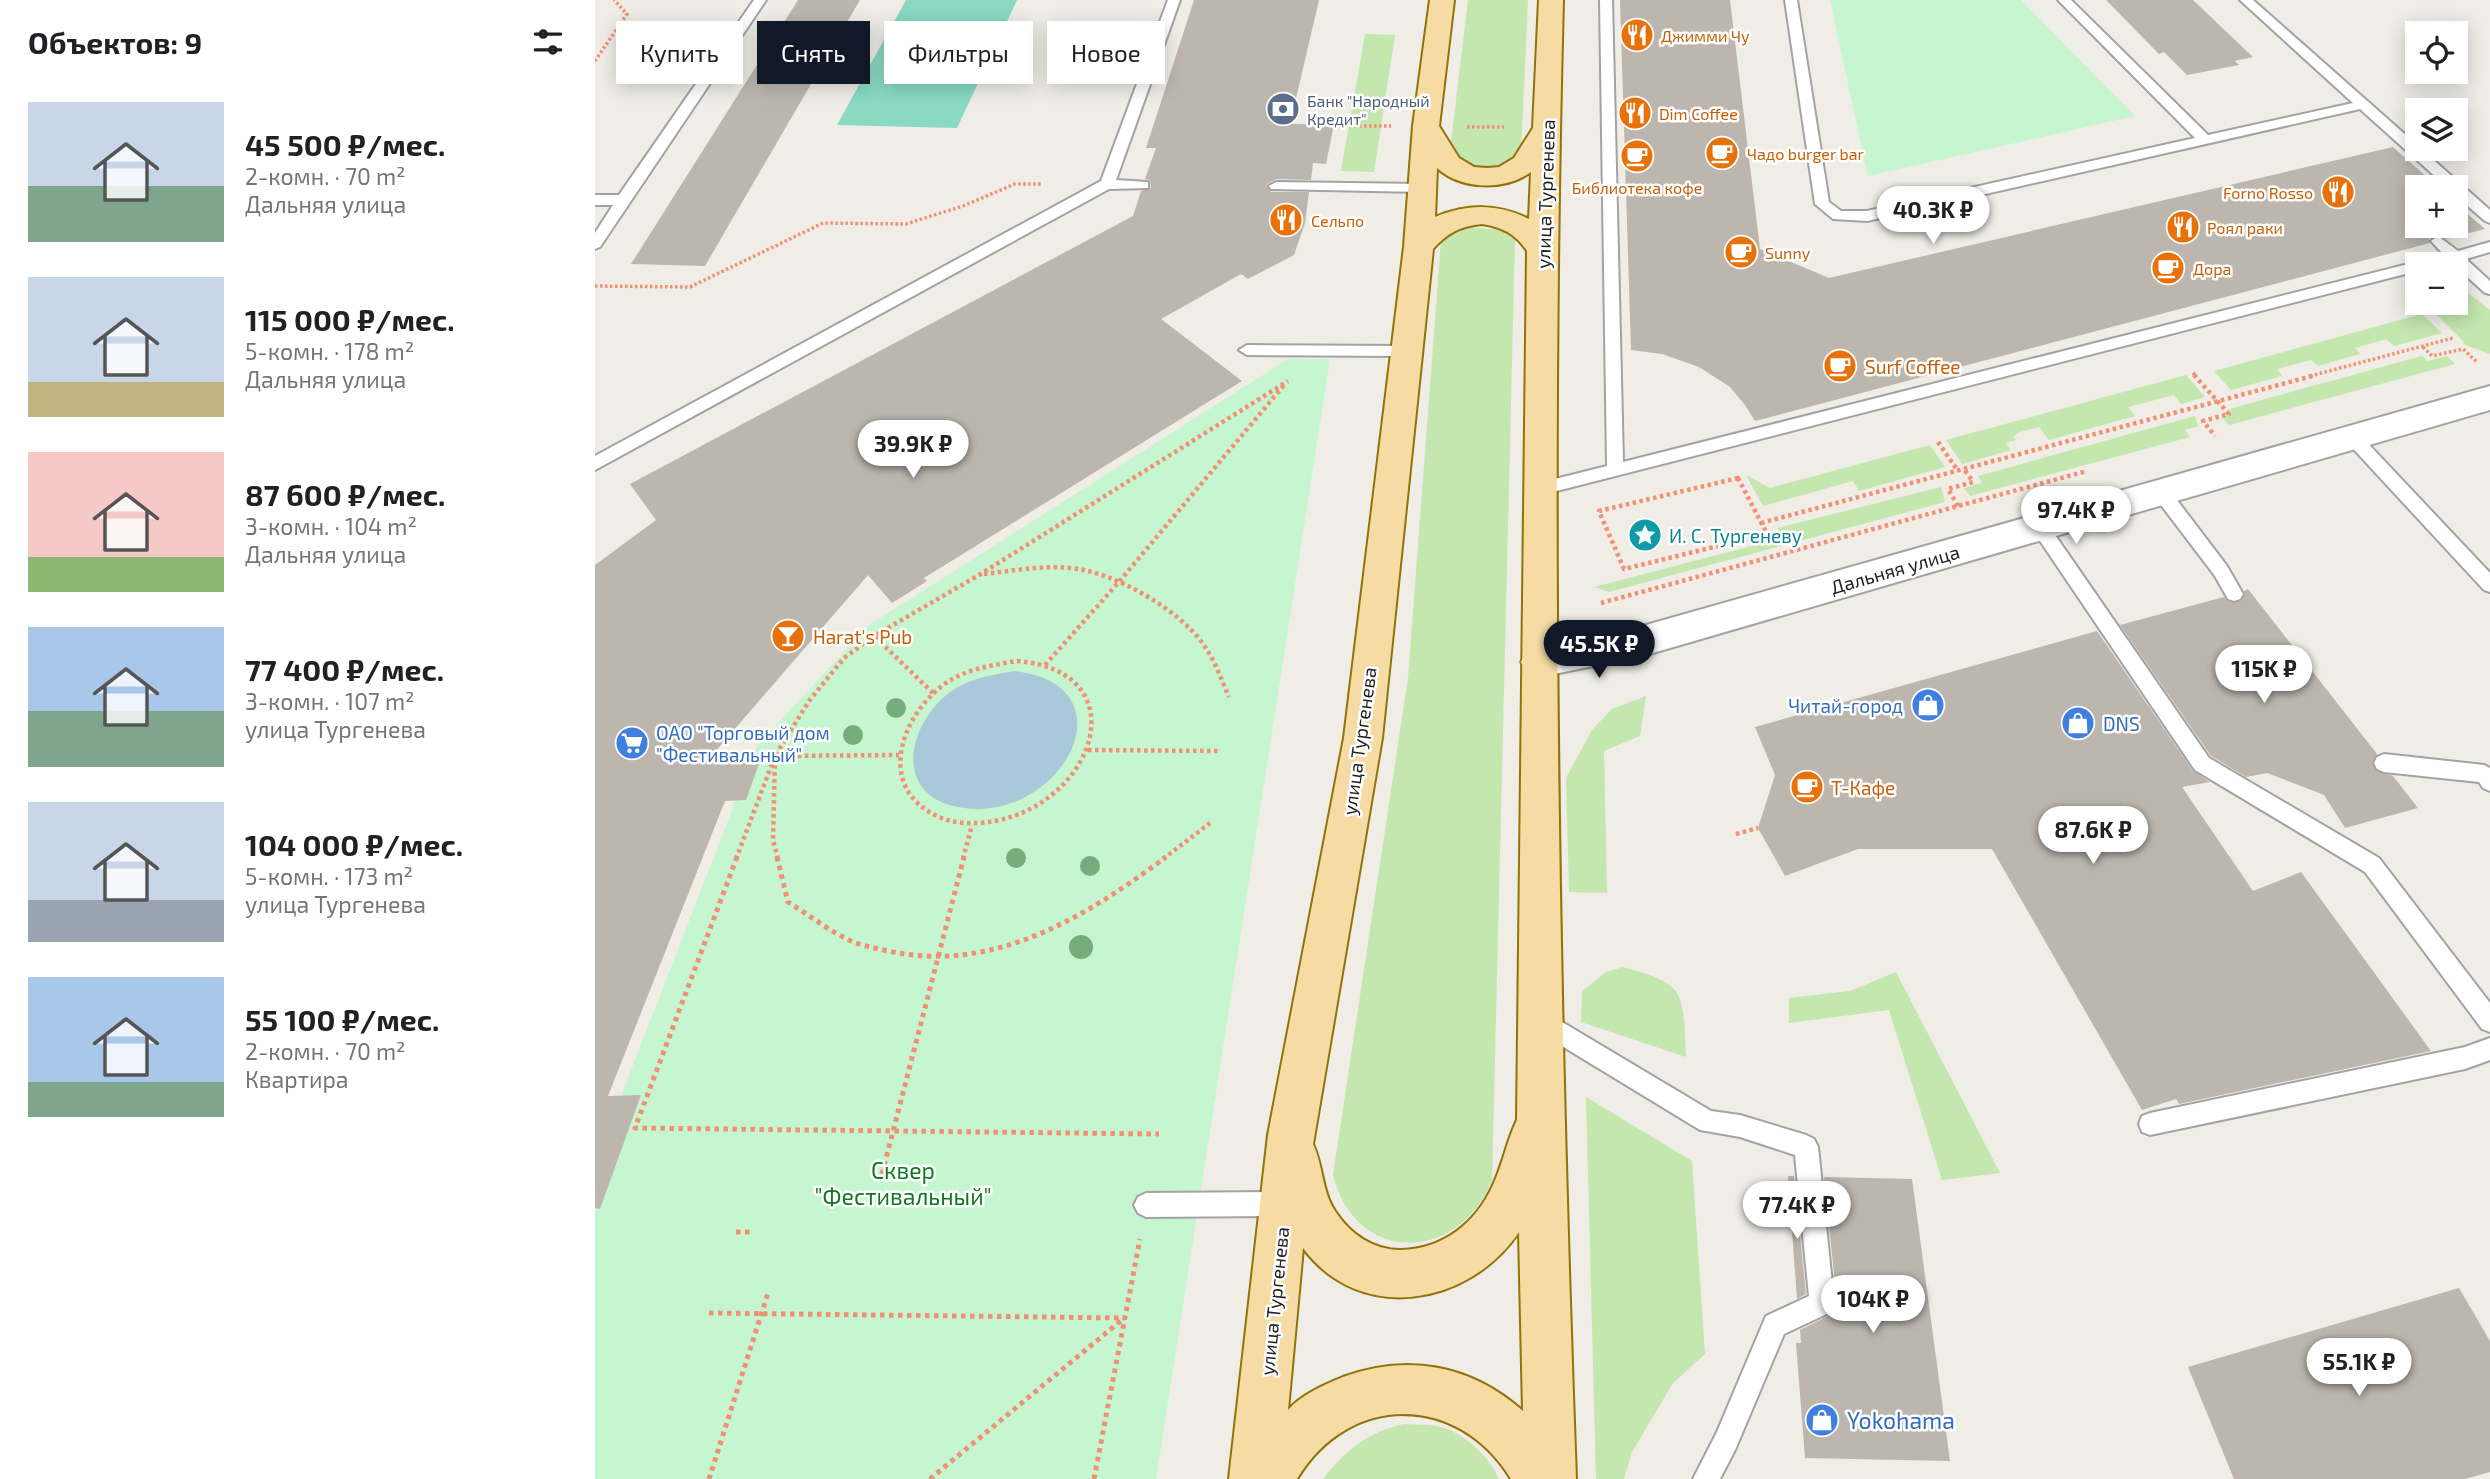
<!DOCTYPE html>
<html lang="ru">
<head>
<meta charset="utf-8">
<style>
	:root { --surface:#fff; --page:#f2f2f2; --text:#202124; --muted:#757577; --accent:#111827 }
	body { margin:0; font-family:"Exo 2",sans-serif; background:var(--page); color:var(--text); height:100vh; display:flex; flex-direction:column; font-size:26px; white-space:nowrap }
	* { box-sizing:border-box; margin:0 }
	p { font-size:23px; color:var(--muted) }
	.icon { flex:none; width:38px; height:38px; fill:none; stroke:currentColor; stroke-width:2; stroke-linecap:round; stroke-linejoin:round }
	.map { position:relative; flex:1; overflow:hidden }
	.sheet { display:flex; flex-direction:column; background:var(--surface); width:595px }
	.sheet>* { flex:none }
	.hud { position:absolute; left:21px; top:21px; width:665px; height:63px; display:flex; gap:14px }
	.fabs { position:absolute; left:1810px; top:21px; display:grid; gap:14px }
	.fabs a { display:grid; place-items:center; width:63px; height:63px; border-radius:0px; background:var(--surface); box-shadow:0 4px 18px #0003; font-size:35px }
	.price { position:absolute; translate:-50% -60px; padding:0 16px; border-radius:24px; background:#fff; color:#222; font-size:23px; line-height:46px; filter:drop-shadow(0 2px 4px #0008) }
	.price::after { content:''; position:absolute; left:50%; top:42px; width:21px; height:16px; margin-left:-10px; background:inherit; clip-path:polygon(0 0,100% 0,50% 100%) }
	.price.active { background:var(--accent); color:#fff }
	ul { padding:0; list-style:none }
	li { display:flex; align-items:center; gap:21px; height:175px; padding:0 28px }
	li span { display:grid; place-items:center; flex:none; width:196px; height:140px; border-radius:0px; color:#555 }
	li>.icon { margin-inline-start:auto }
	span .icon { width:84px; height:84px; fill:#fffc; stroke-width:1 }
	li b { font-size:30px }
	h2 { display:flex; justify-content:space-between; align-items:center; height:84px; padding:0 28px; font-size:30px }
	.tag { padding:0 24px; border-radius:0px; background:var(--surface); box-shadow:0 4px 18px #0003; font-size:24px; line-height:63px }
	.tag.active { background:var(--accent); color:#fff }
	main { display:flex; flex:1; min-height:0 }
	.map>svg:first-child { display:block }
	.grass { fill:#c4e6af }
	.park { fill:#c6f6cf }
	.pitch { fill:#89d9c3 }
	.water { fill:#a9c9da }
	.building { fill:#bcb6af }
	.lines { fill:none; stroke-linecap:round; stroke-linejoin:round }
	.service-casing { stroke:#a3a3a3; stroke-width:4 }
	.tertiary-casing { stroke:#a3a3a3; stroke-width:4 }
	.primary-casing { stroke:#917409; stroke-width:4 }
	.path-far2 { stroke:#f19075; stroke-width:3.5; stroke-dasharray:2.5 2.5; stroke-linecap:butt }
	.path-far1 { stroke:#f19075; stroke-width:4.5; stroke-dasharray:3.5 3.5; stroke-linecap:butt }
	.path { stroke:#f19075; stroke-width:5; stroke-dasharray:4.5 4.5; stroke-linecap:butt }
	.service { fill:#fff; fill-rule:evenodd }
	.tertiary { fill:#fff; fill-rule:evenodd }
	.primary { fill:#f6dca4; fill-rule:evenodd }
	.tree { fill:#75ad7c }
	.labels { text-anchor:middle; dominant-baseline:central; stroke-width:5; stroke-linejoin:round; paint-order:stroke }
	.far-food-label { font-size:16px; fill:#c56008; stroke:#fff; text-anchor:start }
	.far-service-label { font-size:16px; fill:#4e5e75; stroke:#fff; text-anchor:start }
	.street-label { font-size:19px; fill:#1f1f1f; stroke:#fff }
	.food-label { font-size:19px; fill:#c56008; stroke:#fff; text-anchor:start }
	.culture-label { font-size:19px; fill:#0d838f; stroke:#fff; text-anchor:start }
	.shop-label { font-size:19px; fill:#366cbe; stroke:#fff; text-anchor:start }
	.near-park-label { font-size:23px; fill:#127826; stroke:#fff }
	.near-shop-label { font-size:23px; fill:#366cbe; stroke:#fff; text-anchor:start }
</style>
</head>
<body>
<main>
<section class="sheet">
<h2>Объектов: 9<svg class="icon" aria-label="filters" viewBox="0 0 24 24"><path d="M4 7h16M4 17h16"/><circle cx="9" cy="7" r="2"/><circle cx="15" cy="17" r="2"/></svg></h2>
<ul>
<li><span style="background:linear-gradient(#c9d6e8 60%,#7fa58c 0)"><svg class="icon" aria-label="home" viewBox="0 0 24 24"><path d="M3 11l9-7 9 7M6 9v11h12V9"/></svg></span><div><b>45 500 ₽/мес.</b><p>2-комн. · 70 m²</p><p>Дальняя улица</p></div></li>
<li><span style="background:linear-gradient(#c9d6e8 75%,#c2b280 0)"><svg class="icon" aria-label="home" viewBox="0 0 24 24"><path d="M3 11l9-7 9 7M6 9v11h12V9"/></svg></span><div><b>115 000 ₽/мес.</b><p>5-комн. · 178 m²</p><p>Дальняя улица</p></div></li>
<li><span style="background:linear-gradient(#f6c9c9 75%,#8fb573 0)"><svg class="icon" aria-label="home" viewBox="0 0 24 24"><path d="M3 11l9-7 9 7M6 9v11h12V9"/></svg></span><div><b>87 600 ₽/мес.</b><p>3-комн. · 104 m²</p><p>Дальняя улица</p></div></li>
<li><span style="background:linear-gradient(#a9c7e8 60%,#7fa58c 0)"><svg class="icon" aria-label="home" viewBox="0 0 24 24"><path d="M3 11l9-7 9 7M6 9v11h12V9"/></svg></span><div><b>77 400 ₽/мес.</b><p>3-комн. · 107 m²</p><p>улица Тургенева</p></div></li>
<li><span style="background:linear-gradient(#c9d6e8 70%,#9aa5b1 0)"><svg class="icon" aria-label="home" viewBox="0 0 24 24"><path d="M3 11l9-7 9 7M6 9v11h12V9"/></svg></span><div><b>104 000 ₽/мес.</b><p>5-комн. · 173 m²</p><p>улица Тургенева</p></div></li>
<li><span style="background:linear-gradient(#a9c7e8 75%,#7fa58c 0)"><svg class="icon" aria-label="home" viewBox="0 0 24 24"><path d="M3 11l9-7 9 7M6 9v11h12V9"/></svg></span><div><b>55 100 ₽/мес.</b><p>2-комн. · 70 m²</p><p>Квартира</p></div></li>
</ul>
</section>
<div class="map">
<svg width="1895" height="1479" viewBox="0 0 1895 1479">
	<rect width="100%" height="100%" fill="#efede6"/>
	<path class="grass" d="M873,0H933L926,153C902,174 868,178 856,142Z
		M770,34L800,35L779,172L746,171Z
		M873,227L905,230L920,240L897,1180C864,1263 761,1266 738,1175L813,678L846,240Z
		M1860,283L1895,310V354L1868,344L1870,343L1835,308L1832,309L1825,303H1860Z
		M1827,314L1847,333L1799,346L1791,339L1760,348L1765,354L1723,366L1716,360L1682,369L1687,376L1636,390L1619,371Z
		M1827,356L1833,361L1852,356L1860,364L1634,425L1627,417L1637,414L1634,409Z
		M1591,375L1610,397L1586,404L1579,395L1533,407L1540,416L1454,440L1444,427L1425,432L1419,436L1421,440L1411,443L1416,450L1367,464L1351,440Z
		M1600,416L1603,426L1590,430L1595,437L1375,496L1369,488L1387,483L1383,476Z
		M1335,445L1350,467L1264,491L1258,481L1168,506L1151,475L1175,488Z
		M1346,487L1350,502L1014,592L999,587L1188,538L1183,528Z
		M1051,696L1045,736L1009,751L1012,893L974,892L971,778L997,730L1017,709Z
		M1028,967C1044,972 1069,977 1080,990C1091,1004 1090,1039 1091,1057L986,1022L987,991L1011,972Z
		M1301,972L1405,1173L1347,1180L1294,1010L1194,1023V998L1255,991Z
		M991,1097L1097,1161L1110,1354L1078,1383L1037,1452L1029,1479H1001Z
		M809,1424C820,1425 832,1424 842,1426C868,1431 894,1456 904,1479H728C750,1451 774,1431 809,1424Z"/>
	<path class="park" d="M1235,0H1426L1540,116L1273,176Z
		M693,359H735L561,1479H0V1163L162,746L274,625Z"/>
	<path class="pitch" d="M311,0H422L362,128L242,125Z"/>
	<path class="water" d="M419,671C542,685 465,827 363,807C295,794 314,720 358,690C376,678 398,675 419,671Z"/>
	<path class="building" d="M203,0H265L110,266L36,264Z
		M599,0H724L695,124H739L731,164L718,163L716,180L681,179L671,185L676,192H714L710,223L699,255L653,279L646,274L566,319L647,381L329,578L332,581L297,603L273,575L112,761H165L151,800L130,801L13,1096L46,1095L5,1209L0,1208V565L61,520L35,484L538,216L546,191L556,188L555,180L550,179L561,148H551Z
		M1025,0H1135L1165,249L1234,278L1798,147L1843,187H1822V226H1860V203L1890,229L1851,239L1843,233L1834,239L1835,243L1160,421L1150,405L1135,387L1104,367L1067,354L1036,350Z
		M1511,0H1598L1658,57L1640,61L1644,65L1592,75L1569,52L1564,54Z
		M1653,589L1782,754L1777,762L1780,770L1798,776L1823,808L1750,828L1729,795L1672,773L1651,777L1616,756L1525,625L1629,597L1632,601L1640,603L1647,600L1649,591Z
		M1502,631L1598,771L1615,782L1587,787L1658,891L1706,872L1836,1051L1584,1104L1581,1099L1547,1110L1397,849H1263L1190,876L1163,828L1180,775L1160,727Z
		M1193,1176H1199L1211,1294L1202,1299Z
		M1229,1177L1317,1179L1355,1461L1210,1458L1201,1343H1206L1205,1330L1237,1314L1242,1303Z
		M1864,1288L1895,1341V1472L1870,1479H1639L1593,1367Z"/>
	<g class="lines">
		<defs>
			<path id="service" d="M159,0H171L5,247L0,249V233L18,205H0V195H24Z
				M573,0H585L521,180L553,182V188L514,189L0,470V456L506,181Z
				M1005,0H1017L1028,462L1849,255L1836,241L1843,236L1863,251L1895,242V252L1871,259L1895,281V294L1890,293L1857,263L1822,264V271L946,495L940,494L938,489L940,484L1012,466Z
				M1190,0H1202L1234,202L1246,211H1272L1600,138L1463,0H1476L1613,135L1758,103L1645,0H1658L1822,145V149H1826L1895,210V223L1890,221L1860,195V187H1852L1765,109L1272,221L1238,219L1220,204Z
				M681,182L827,184L834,188L827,192L676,189L674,186Z
				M652,345L812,346L820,351L812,356L652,355L644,350Z
				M1757,431L1763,433L1895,573V592L1889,590L1751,441L1749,437L1751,433Z
				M1566,486L1572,487L1632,566L1648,594L1645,599L1639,601L1633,599L1620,576L1560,497L1558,492L1560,487Z
				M1445,520L1451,522L1614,758L1784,858L1895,1003V1032L1887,1029L1770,872L1600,770L1439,532L1436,527L1439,522Z
				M1789,754L1889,765L1895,768V791L1888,788L1884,782L1789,772L1782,769L1779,763L1782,757Z
				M947,1010L1116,1111L1145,1115L1211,1135L1219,1139L1223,1147L1239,1303L1236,1312L1189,1334L1140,1450L1125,1479H1098L1122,1432L1171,1316L1214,1296L1200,1155L1145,1137L1105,1130L939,1029L936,1021L939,1013Z
				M1895,1038V1060L1870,1069L1555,1135L1547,1132L1544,1124L1547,1116L1555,1113L1870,1047Z
				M689,1192L697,1196L701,1204L697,1212L689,1216L551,1217L543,1213L539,1205L543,1197L551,1193Z"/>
			<path id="tertiary" d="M1895,386V410L1051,655L945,677L932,673L926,662L932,651L945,647L1051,625Z"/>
			<path id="primary" d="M835,0H859L844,126L864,158L879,167L892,168L904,167L919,158L938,128L944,0H968C955,492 963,987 981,1479H916C864,1393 754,1392 702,1479H634L673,1135L749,738L809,247L818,126ZM842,168C866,190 910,191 936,172L934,219C902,203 872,204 840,217ZM887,224C907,227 921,234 932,251L922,1120C912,1140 908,1164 898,1185C881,1223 848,1249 806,1250C778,1250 755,1234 740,1211C727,1192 728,1165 718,1144L787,738L838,249C852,233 866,226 887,224ZM924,1232L928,1411C876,1365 813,1353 748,1377C729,1385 707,1394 693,1410L708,1248C765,1325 874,1306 924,1232Z"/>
		</defs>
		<use href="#service" class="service-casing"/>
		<use href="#tertiary" class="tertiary-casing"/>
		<use href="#primary" class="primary-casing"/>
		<path class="path-far2" d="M0,61L32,14L19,0
			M744,126H796
			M872,127H909
			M0,286L95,287L228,223L311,224L368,206L420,184H446
			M1828,347L1837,356L1868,349L1883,363
			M1598,373L1601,376
			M1715,376L1858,338"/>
		<path class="path-far1" d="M1599,375L1634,414L1608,421L1620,436
			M1343,442L1363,471
			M1143,478L1172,534L1029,569L1004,511Z
			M1363,506L1353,489L1378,482L1369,469
			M1166,523L1721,375
			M389,574C417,571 446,565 475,568C517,571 584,609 608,644C620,660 626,679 634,697
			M1006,603L1492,471
			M422,661C544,671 501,802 400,821C381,824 360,825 342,816C280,787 306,715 351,683C371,669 398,665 422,661Z
			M450,665L523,583L690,384
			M338,693L279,636L384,575L693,381
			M493,750L625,751
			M1141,834L1163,828
			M141,859L180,756L304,755
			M183,859L178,840L180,756L214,701L249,658L279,636
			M368,859L377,825
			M568,859L615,823"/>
		<path class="path" d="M142,857L40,1128L564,1134
			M182,857L193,902C214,915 234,931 256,941C268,946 280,948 293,951C398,974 489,918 571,857
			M287,1174L369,857
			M141,1232H159
			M114,1313L530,1318
			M114,1479L173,1293
			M335,1479L528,1319
			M499,1479L545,1239"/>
		<use href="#service" class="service"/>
		<use href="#tertiary" class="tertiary"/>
		<use href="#primary" class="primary"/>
	</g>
	<g class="tree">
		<circle cx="301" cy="708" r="10"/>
		<circle cx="258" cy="735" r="10"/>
		<circle cx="421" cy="858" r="10"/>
		<circle cx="495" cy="866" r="10"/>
		<circle cx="486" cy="947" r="12"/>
	</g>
	<defs>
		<symbol id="restaurant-disc" viewBox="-11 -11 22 22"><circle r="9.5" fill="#e8710a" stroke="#fff"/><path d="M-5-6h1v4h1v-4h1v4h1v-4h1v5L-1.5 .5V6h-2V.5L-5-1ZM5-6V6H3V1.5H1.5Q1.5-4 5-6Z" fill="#fff"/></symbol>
		<symbol id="bank-disc" viewBox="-11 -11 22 22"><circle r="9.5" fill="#5c6f8a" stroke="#fff"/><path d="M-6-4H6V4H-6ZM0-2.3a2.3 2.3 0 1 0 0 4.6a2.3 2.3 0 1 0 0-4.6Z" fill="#fff"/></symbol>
		<symbol id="cafe-disc" viewBox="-11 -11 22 22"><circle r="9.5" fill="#e8710a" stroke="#fff"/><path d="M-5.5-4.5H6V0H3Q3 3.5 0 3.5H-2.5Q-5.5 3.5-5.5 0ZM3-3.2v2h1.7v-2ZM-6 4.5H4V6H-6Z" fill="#fff"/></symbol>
		<symbol id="sight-disc" viewBox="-11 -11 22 22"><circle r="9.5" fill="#0f9aa8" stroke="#fff"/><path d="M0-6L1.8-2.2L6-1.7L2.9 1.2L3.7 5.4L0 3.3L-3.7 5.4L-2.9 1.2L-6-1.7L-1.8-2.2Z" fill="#fff"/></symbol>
		<symbol id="bar-disc" viewBox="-11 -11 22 22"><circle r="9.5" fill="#e8710a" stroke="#fff"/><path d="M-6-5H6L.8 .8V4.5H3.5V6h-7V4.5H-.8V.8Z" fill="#fff"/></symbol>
		<symbol id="shop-disc" viewBox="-11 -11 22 22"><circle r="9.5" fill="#3f7fe0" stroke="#fff"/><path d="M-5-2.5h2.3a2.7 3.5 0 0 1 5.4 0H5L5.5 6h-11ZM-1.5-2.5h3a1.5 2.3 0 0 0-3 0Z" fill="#fff"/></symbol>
		<symbol id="supermarket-disc" viewBox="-11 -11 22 22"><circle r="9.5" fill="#3f7fe0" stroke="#fff"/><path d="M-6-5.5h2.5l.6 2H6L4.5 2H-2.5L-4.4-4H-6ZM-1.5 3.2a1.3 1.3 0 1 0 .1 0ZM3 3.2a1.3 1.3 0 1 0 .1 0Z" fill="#fff"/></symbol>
	</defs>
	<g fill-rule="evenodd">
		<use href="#restaurant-disc" x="1023" y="16" width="38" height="38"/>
		<use href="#bank-disc" x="669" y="90" width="38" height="38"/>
		<use href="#restaurant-disc" x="1021" y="94" width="38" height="38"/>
		<use href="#cafe-disc" x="1108" y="134" width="38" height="38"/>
		<use href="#cafe-disc" x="1023" y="137" width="38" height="38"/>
		<use href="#restaurant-disc" x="1724" y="173" width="38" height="38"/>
		<use href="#restaurant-disc" x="672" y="201" width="38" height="38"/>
		<use href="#restaurant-disc" x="1569" y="208" width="38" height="38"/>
		<use href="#cafe-disc" x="1127" y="233" width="38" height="38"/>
		<use href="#cafe-disc" x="1554" y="249" width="38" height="38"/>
		<use href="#cafe-disc" x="1226" y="347" width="38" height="38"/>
		<use href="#sight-disc" x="1031" y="516" width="38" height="38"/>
		<use href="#bar-disc" x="174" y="617" width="38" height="38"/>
		<use href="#shop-disc" x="1314" y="686" width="38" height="38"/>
		<use href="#shop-disc" x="1464" y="704" width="38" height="38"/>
		<use href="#supermarket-disc" x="18" y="724" width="38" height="38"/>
		<use href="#cafe-disc" x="1193" y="768" width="38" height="38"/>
		<use href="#shop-disc" x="1208" y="1401" width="38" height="38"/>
	</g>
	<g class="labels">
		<g class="far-food-label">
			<text x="1066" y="35">Джимми Чу</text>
			<text x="1064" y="113">Dim Coffee</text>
			<text x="1152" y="153">Чадо burger bar</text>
			<text x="1042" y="187" text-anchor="middle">Библиотека кофе</text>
			<text x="1718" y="192" text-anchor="end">Forno Rosso</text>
			<text x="716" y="220">Сельпо</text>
			<text x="1612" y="227">Роял раки</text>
			<text x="1170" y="252">Sunny</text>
			<text x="1598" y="268">Дора</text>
		</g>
		<g class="far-service-label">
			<text x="712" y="100">Банк "Народный<tspan x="712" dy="18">Кредит"</tspan></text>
		</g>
		<g class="street-label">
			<text transform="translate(950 194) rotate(-88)">улица Тургенева</text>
			<text transform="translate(1300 569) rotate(-16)">Дальняя улица</text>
			<text transform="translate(764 741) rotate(-82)">улица Тургенева</text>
			<text transform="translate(679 1301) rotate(-84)">улица Тургенева</text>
		</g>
		<g class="food-label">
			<text x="1270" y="366">Surf Coffee</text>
			<text x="218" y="636">Harat's Pub</text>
			<text x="1236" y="787">Т-Кафе</text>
		</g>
		<g class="culture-label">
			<text x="1074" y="535">И. С. Тургеневу</text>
		</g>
		<g class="shop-label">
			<text x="1308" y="705" text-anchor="end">Читай-город</text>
			<text x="1508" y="723">DNS</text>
			<text x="61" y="732">ОАО "Торговый дом<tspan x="61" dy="22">"Фестивальный"</tspan></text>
		</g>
		<g class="near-park-label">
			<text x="308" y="1170">Сквер<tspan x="308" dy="26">"Фестивальный"</tspan></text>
		</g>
		<g class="near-shop-label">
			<text x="1252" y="1420">Yokohama</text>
		</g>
	</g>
</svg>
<div class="fabs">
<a><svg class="icon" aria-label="locate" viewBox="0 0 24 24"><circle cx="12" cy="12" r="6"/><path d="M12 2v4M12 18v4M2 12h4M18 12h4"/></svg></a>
<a><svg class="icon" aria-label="layers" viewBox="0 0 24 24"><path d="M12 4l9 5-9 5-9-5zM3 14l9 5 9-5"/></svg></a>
<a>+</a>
<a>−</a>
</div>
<b class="price" style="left:1338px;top:246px">40.3K ₽</b>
<b class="price" style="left:318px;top:480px">39.9K ₽</b>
<b class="price" style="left:1481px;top:546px">97.4K ₽</b>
<b class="price active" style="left:1004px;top:680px">45.5K ₽</b>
<b class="price" style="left:1669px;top:705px">115K ₽</b>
<b class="price" style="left:1498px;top:866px">87.6K ₽</b>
<b class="price" style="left:1202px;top:1241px">77.4K ₽</b>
<b class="price" style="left:1278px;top:1335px">104K ₽</b>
<b class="price" style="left:1764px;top:1398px">55.1K ₽</b>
<div class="hud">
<a class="tag">Купить</a>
<a class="tag active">Снять</a>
<a class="tag">Фильтры</a>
<a class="tag">Новое</a>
</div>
</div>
</main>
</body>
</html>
